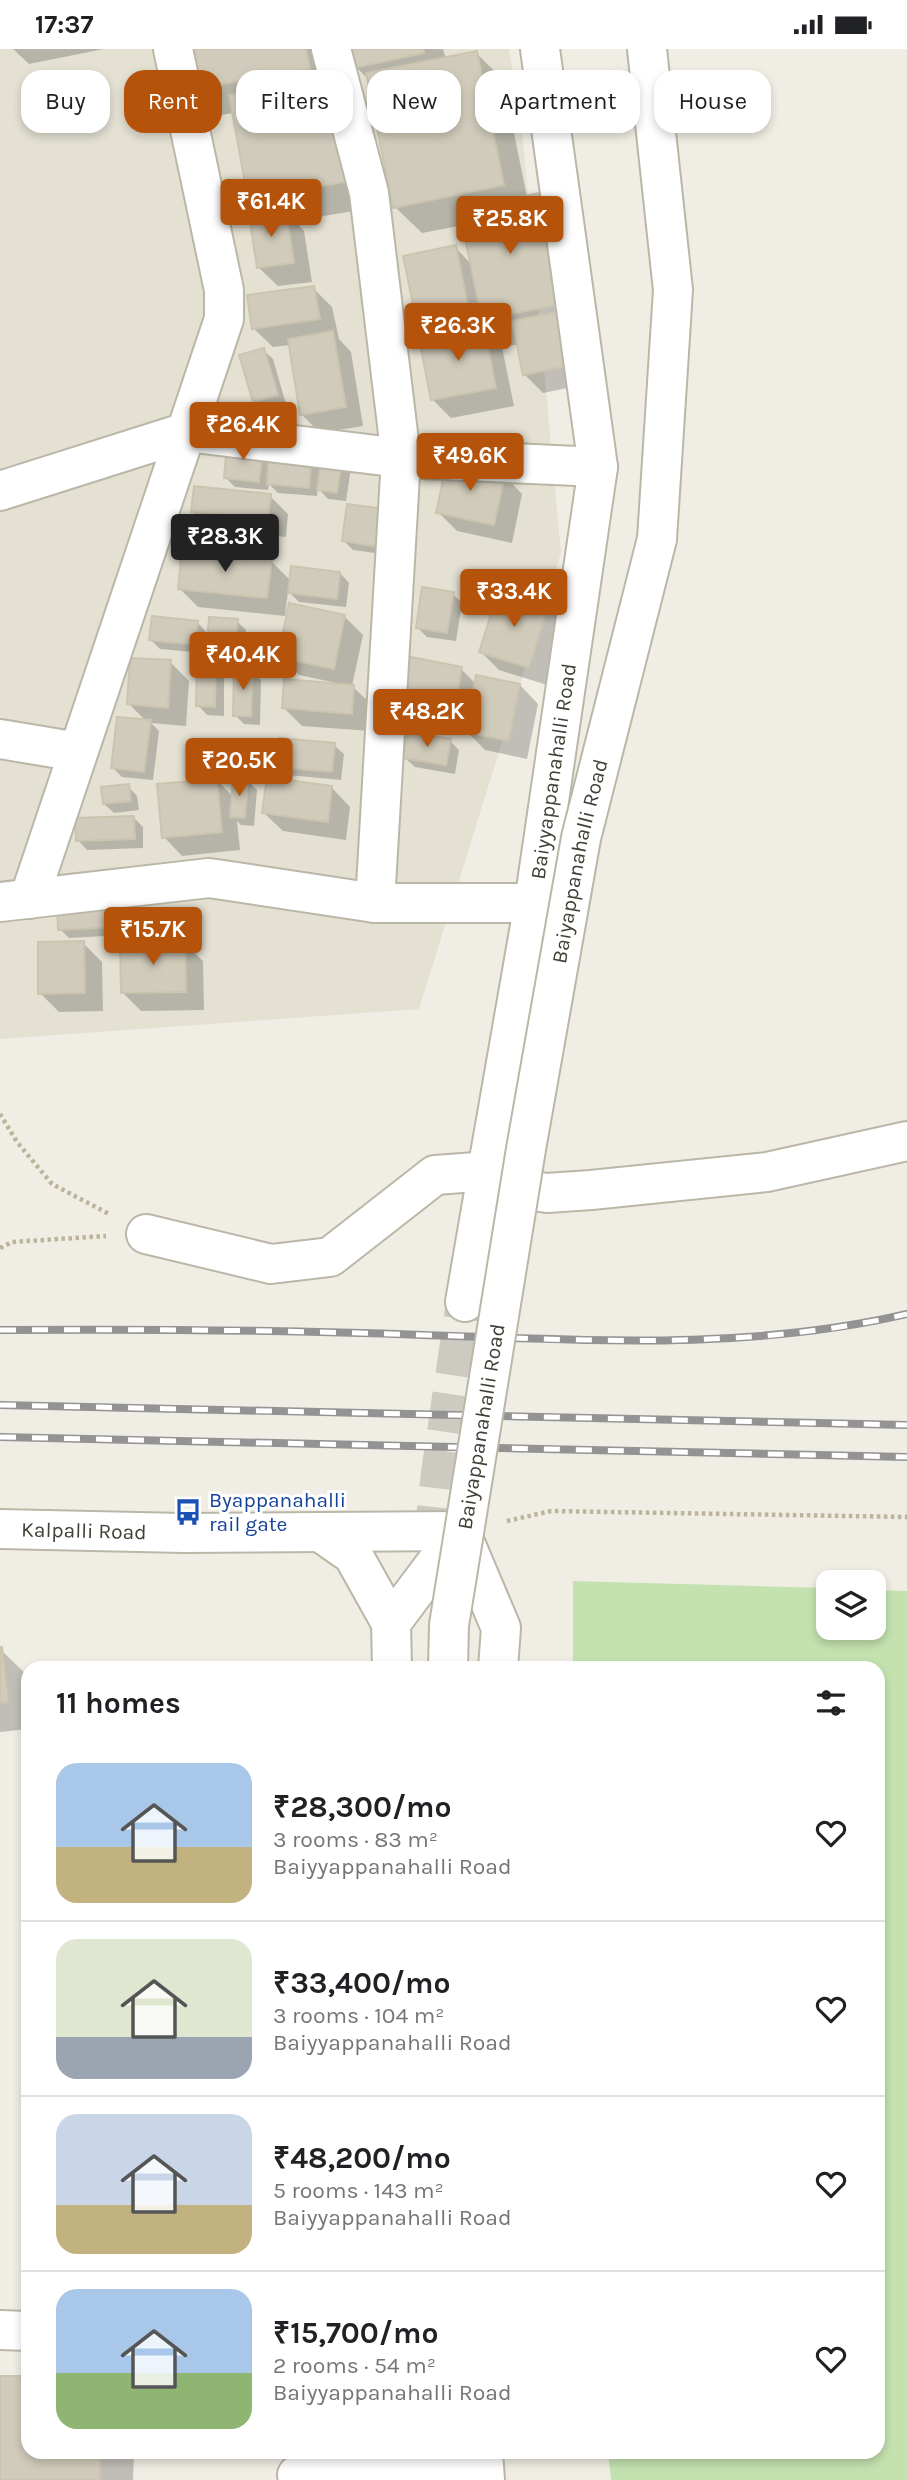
<!DOCTYPE html>
<html lang="en">
<head>
<meta charset="utf-8">
<style>
	:root { --surface:#fff; --page:#f6f6f6; --text:#202124; --muted:#757577; --line:#e0e0e0; --accent:#b45309 }
	body { margin:0; font-family:Karla,sans-serif; background:var(--page); color:var(--text); height:100vh; display:flex; flex-direction:column; font-size:26px; white-space:nowrap }
	* { box-sizing:border-box; margin:0 }
	p { font-size:23px; color:var(--muted) }
	.icon { flex:none; width:38px; height:38px; fill:none; stroke:currentColor; stroke-width:2; stroke-linecap:round; stroke-linejoin:round }
	.map { position:relative; flex:1; overflow:hidden }
	.sheet { position:absolute; left:21px; top:1612px; width:864px; height:798px; display:flex; flex-direction:column; background:var(--surface); border-radius:21px; box-shadow:0 4px 10px #0003 }
	.sheet>* { flex:none }
	.hud { position:absolute; left:21px; top:21px; width:866px; height:63px; display:flex; gap:14px }
	.tools { position:absolute; left:816px; top:1521px; display:grid; gap:14px }
	.tools a { display:grid; place-items:center; width:70px; height:70px; border-radius:14px; background:var(--surface); box-shadow:0 4px 10px #0003; font-size:35px }
	.price { position:absolute; translate:-50% -60px; padding:0 16px; border-radius:7px; background:var(--accent); color:#fff; font-size:23px; line-height:46px; filter:drop-shadow(0 2px 4px #0008) }
	.price::after { content:''; position:absolute; left:50%; top:42px; width:21px; height:16px; margin-left:-10px; background:inherit; clip-path:polygon(0 0,100% 0,50% 100%) }
	.price.active { background:#222; color:#fff }
	ul { padding:0; list-style:none }
	li { display:flex; align-items:center; gap:21px; height:175px; padding:0 35px }
	li+li { border-top:2px solid var(--line) }
	li span { display:grid; place-items:center; flex:none; width:196px; height:140px; border-radius:21px; color:#555 }
	li>.icon { margin-inline-start:auto }
	span .icon { width:84px; height:84px; fill:#fffc; stroke-width:1 }
	li b { font-size:30px }
	h2 { display:flex; justify-content:space-between; align-items:center; height:84px; padding:0 35px; font-size:30px }
	.tag { padding:0 24px; border-radius:21px; background:var(--surface); box-shadow:0 4px 10px #0003; font-size:24px; line-height:63px }
	.tag.active { background:var(--accent); color:#fff }
	.status { display:flex; justify-content:space-between; align-items:center; height:49px; padding:0 35px; background:var(--surface); direction:ltr }
	.status svg { height:19px; fill:currentColor }
	.map>svg:first-child { display:block }
	.residential { fill:#e4e1d3 }
	.green { fill:#c4e2b0 }
	.shadow { fill:#0003 }
	.building { fill:#d1cbbb; stroke:#cbc4ae; stroke-width:2 }
	.lines { fill:none; stroke-linecap:round; stroke-linejoin:round }
	.minor-tunnel { stroke:#cdcbc1; stroke-width:38; stroke-dasharray:38 19; stroke-linecap:butt }
	.minor-casing { stroke:#bbb7a8; stroke-width:42 }
	.path { stroke:#bbb49a; stroke-width:4.5; stroke-dasharray:3.5 3.5; stroke-linecap:butt }
	.minor { stroke:#fff; stroke-width:38 }
	.rail-casing { stroke:#939393; stroke-width:8 }
	.rail { stroke:#fff; stroke-width:5; stroke-dasharray:16; stroke-linecap:butt }
	.minor-bridge-casing { stroke:#bbb7a8; stroke-width:42; stroke-linecap:butt }
	.minor-bridge { stroke:#fff; stroke-width:38 }
	.labels { text-anchor:middle; dominant-baseline:central; stroke-width:6; stroke-linejoin:round; paint-order:stroke }
	.street-label { font-size:21px; fill:#423f35; stroke:#fff }
	.transit-label { font-size:21px; fill:#164399; stroke:#fff; text-anchor:start }
</style>
</head>
<body>
<div class="status"><b>17:37</b><svg viewBox="0 0 49 12"><path d="M0 12V9h3v3zM5 12V6h3v6zM10 12V3h3v9zM15 12V0h3v12zM26 1h20v11H26zM47 4h2v5h-2z"/></svg></div>
<div class="map">
<svg width="907" height="2431" viewBox="0 0 907 2431">
	<rect width="100%" height="100%" fill="#f0eee4"/>
	<path class="residential" d="M0,0H509L522,82L561,504L419,960L0,990Z"/>
	<path class="green" d="M573,1532L828,1539V1578H873V1541L907,1542V2431H611L608,2403H878V1619H573Z"/>
	<path class="shadow" d="M13,0H104L29,15Z
		M187,0H327L382,157L295,172L304,182L312,233L278,237L259,219L266,166L250,149L234,64L221,66L194,39Z
		M352,0H443L446,10L476,4L503,30L527,148L538,146L565,173L591,334L543,344L525,326L519,295L510,297L485,272L487,284L502,298L514,357L451,369L432,350L429,290L420,282L455,198L472,216L464,176L422,184L395,158L369,31L356,18Z
		M313,239L332,258L339,290L351,303L363,377L320,384L301,365L290,296L273,298L254,280Z
		M263,301L273,310L286,355L264,361L255,352Z
		M228,396L351,419L346,452L328,450L318,439L317,447L278,444L269,435L268,441L235,438L226,429Z
		M504,426L522,445L512,494L457,482L438,463Z
		M270,447L288,465L286,488L211,481L193,463Z
		M349,457L389,506L353,501L344,492Z
		M271,512L291,532L340,524L349,534L346,558L299,553L288,542L285,567L198,558L179,539Z
		M453,545L462,554L456,592L427,588L418,579Z
		M548,558L567,577L547,636L499,621L481,603Z
		M344,567L363,586L352,637L372,656L370,682L302,677L283,658L332,636V633L299,626L280,607Z
		M237,572L246,581L244,608L218,605L209,596Z
		M197,573L206,583L204,604L160,600L151,591Z
		M170,613L189,632L186,677L151,674L159,682L153,731L122,728L112,718L147,673L129,655Z
		M215,617L224,626V667L207,666L198,656Z
		M461,620L476,635L520,636L538,655L527,710L485,701L468,684L412,674L393,655Z
		M252,622L261,631L260,676L244,675L235,666Z
		M450,692L459,701L455,725L415,718L405,709Z
		M334,696L344,705L341,731L287,726L278,717Z
		M217,731L233,748L247,731L257,741L254,777L241,776L237,772L240,801L182,807L164,788Z
		M128,737L137,747L139,761L114,764L104,755Z
		M332,739L350,758L346,791L283,782L264,764Z
		M133,768L143,778V799L87,801L78,791Z
		M113,853L123,862L124,886L69,889L60,880Z
		M83,894L102,913L103,962L59,963L40,944Z
		M184,894L203,912L204,961L141,962L122,943Z
		M0,1600L28,1627V1680L0,1683Z
		M0,2328L28,2329V2403H134L133,2431H0Z"/>
	<path class="building" d="M185,0H306L310,20L192,40Z
		M350,0H423L424,4L354,19Z
		M477,2L504,136L393,159L366,24Z
		M338,26L356,131L248,150L229,46Z
		M539,144L561,255L482,271L459,160Z
		M286,161L294,214L257,219L249,166Z
		M456,196L471,273L419,283L403,207Z
		M314,237L320,270L252,280L247,246Z
		M562,262L573,316L523,326L512,272Z
		M484,277L496,339L431,351L419,290Z
		M333,282L346,358L300,366L288,290Z
		M264,299L278,346L253,353L239,306Z
		M227,394L263,397L259,433L224,429Z
		M269,401L312,405L309,439L267,435Z
		M322,406L342,409L337,444L317,441Z
		M447,412L505,425L494,476L436,464Z
		M194,437L271,445L268,470L191,463Z
		M347,455L385,460L380,498L342,492Z
		M182,500L272,510L267,549L178,540Z
		M291,517L340,523L337,550L288,544Z
		M422,538L454,543L447,584L416,579Z
		M499,540L549,556L529,619L479,603Z
		M289,554L345,566L334,620L278,608Z
		M152,567L198,572L196,596L149,591Z
		M209,568L238,570L235,599L207,597Z
		M401,606L462,618L453,667L391,656Z
		M130,609L171,611L168,659L127,655Z
		M197,615H216L215,658L196,657Z
		M234,619L253,620L251,667H233Z
		M476,626L520,635L509,692L465,683Z
		M284,630L354,636L352,665L282,659Z
		M117,668L151,671L144,723L111,719Z
		M408,683L451,690L446,716L403,709Z
		M279,689L335,694L332,723L276,718Z
		M267,728L332,737L328,773L262,764Z
		M233,729L248,730L245,769L230,768Z
		M217,730L222,783L162,789L157,735Z
		M129,735L131,752L103,755L101,738Z
		M134,767L135,790L76,792L75,769Z
		M114,851L115,878L58,881L57,854Z
		M84,892L85,944L38,945V893Z
		M185,892L186,943L121,944L120,893Z
		M0,1598H2L9,1653L0,1654Z
		M0,2327H28V2403H101L100,2431H0Z"/>
	<g class="lines">
		<path class="minor-tunnel" d="M432,1496L440,1424L465,1253"/>
		<defs>
			<g id="minor">
				<path d="M331,0L369,144L401,409L598,418"/>
				<path d="M647,0L673,241L657,490"/>
				<path d="M0,442L186,383L401,409L375,854"/>
				<path d="M0,690L78,703"/>
				<path d="M29,850L224,270V241L173,0"/>
				<path d="M0,853L209,829L375,854H534"/>
				<path id="s1" d="M489,1111L534,854L598,418L540,0"/>
				<path d="M146,1185L271,1215L330,1208L435,1126L476,1123L496,1128L527,1141L547,1144L591,1141L767,1123L907,1092"/>
				<path d="M465,1253L484,1143"/>
				<path id="s2" d="M0,1480L184,1484L460,1482"/>
				<path d="M460,1482L501,1579L498,1619"/>
				<path d="M320,1483L353,1506L391,1574"/>
				<path d="M392,1619L391,1574L460,1482"/>
				<path d="M448,1619L449,1576"/>
				<path d="M0,2281L28,2282"/>
				<path d="M448,2403L449,2431"/>
				<path d="M483,2403L485,2431"/>
				<path d="M297,2426L419,2420"/>
			</g>
		</defs>
		<use href="#minor" class="minor-casing"/>
		<path class="path" d="M0,1065L17,1093L52,1135L111,1166
			M0,1199L12,1193L106,1187
			M507,1472L551,1462L907,1468"/>
		<use href="#minor" class="minor"/>
		<defs>
			<path id="rail" d="M0,1281C141,1280 282,1281 423,1286C585,1291 748,1302 907,1265
				M0,1356L907,1376
				M0,1388L907,1408"/>
		</defs>
		<use href="#rail" class="rail-casing"/>
		<use href="#rail" class="rail"/>
		<defs>
			<g id="minor-bridge">
				<path id="s3" d="M449,1576L526,1100L581,789L657,490"/>
			</g>
		</defs>
		<use href="#minor-bridge" class="minor-bridge-casing"/>
		<use href="#minor-bridge" class="minor-bridge"/>
	</g>
	<defs>
		<symbol id="bus-bare" viewBox="-9 -9 18 18"><path d="M-5-6H5V4H4V6H2V4H-2V6H-4V4H-5ZM-3.5-4V0h7V-4ZM-3.5 1.2v1.5H-2V1.2ZM2 1.2v1.5H3.5V1.2Z" fill="#1a4fb4" stroke="#fff" stroke-width="2.5" paint-order="stroke"/></symbol>
	</defs>
	<g fill-rule="evenodd">
		<use href="#bus-bare" x="169" y="1444" width="38" height="38"/>
	</g>
	<g class="labels">
		<g class="street-label">
			<text stroke="none"><textPath href="#s1" startOffset="394">Baiyyappanahalli Road</textPath></text>
			<text stroke="none"><textPath href="#s3" startOffset="775">Baiyappanahalli Road</textPath></text>
			<text stroke="none"><textPath href="#s3" startOffset="201">Baiyappanahalli Road</textPath></text>
			<text stroke="none"><textPath href="#s2" startOffset="84">Kalpalli Road</textPath></text>
		</g>
		<g class="transit-label">
			<text x="209" y="1451">Byappanahalli<tspan x="209" dy="24">rail gate</tspan></text>
		</g>
	</g>
</svg>
<div class="tools">
<a><svg class="icon" aria-label="layers" viewBox="0 0 24 24"><path d="M12 4l9 5-9 5-9-5zM3 14l9 5 9-5"/></svg></a>
</div>
<b class="price" style="left:271px;top:190px">₹61.4K</b>
<b class="price" style="left:510px;top:207px">₹25.8K</b>
<b class="price" style="left:458px;top:314px">₹26.3K</b>
<b class="price" style="left:243px;top:413px">₹26.4K</b>
<b class="price" style="left:470px;top:444px">₹49.6K</b>
<b class="price active" style="left:225px;top:525px">₹28.3K</b>
<b class="price" style="left:514px;top:580px">₹33.4K</b>
<b class="price" style="left:243px;top:643px">₹40.4K</b>
<b class="price" style="left:427px;top:700px">₹48.2K</b>
<b class="price" style="left:239px;top:749px">₹20.5K</b>
<b class="price" style="left:153px;top:918px">₹15.7K</b>
<div class="hud">
<a class="tag">Buy</a>
<a class="tag active">Rent</a>
<a class="tag">Filters</a>
<a class="tag">New</a>
<a class="tag">Apartment</a>
<a class="tag">House</a>
</div>
<section class="sheet">
<h2>11 homes<svg class="icon" aria-label="filters" viewBox="0 0 24 24"><path d="M4 7h16M4 17h16"/><circle cx="9" cy="7" r="2"/><circle cx="15" cy="17" r="2"/></svg></h2>
<ul>
<li><span style="background:linear-gradient(#a9c7e8 60%,#c2b280 0)"><svg class="icon" aria-label="home" viewBox="0 0 24 24"><path d="M3 11l9-7 9 7M6 9v11h12V9"/></svg></span><div><b>₹28,300/mo</b><p>3 rooms · 83 m²</p><p>Baiyyappanahalli Road</p></div><svg class="icon" aria-label="heart" viewBox="0 0 24 24"><path d="M12 20l-8-8c-3-5 5-10 8-4 3-6 11-1 8 4z"/></svg></li>
<li><span style="background:linear-gradient(#dfe7d0 70%,#9aa5b1 0)"><svg class="icon" aria-label="home" viewBox="0 0 24 24"><path d="M3 11l9-7 9 7M6 9v11h12V9"/></svg></span><div><b>₹33,400/mo</b><p>3 rooms · 104 m²</p><p>Baiyyappanahalli Road</p></div><svg class="icon" aria-label="heart" viewBox="0 0 24 24"><path d="M12 20l-8-8c-3-5 5-10 8-4 3-6 11-1 8 4z"/></svg></li>
<li><span style="background:linear-gradient(#c9d6e8 65%,#c2b280 0)"><svg class="icon" aria-label="home" viewBox="0 0 24 24"><path d="M3 11l9-7 9 7M6 9v11h12V9"/></svg></span><div><b>₹48,200/mo</b><p>5 rooms · 143 m²</p><p>Baiyyappanahalli Road</p></div><svg class="icon" aria-label="heart" viewBox="0 0 24 24"><path d="M12 20l-8-8c-3-5 5-10 8-4 3-6 11-1 8 4z"/></svg></li>
<li><span style="background:linear-gradient(#a9c7e8 60%,#8fb573 0)"><svg class="icon" aria-label="home" viewBox="0 0 24 24"><path d="M3 11l9-7 9 7M6 9v11h12V9"/></svg></span><div><b>₹15,700/mo</b><p>2 rooms · 54 m²</p><p>Baiyyappanahalli Road</p></div><svg class="icon" aria-label="heart" viewBox="0 0 24 24"><path d="M12 20l-8-8c-3-5 5-10 8-4 3-6 11-1 8 4z"/></svg></li>
</ul>
</section>
</div>
</body>
</html>
